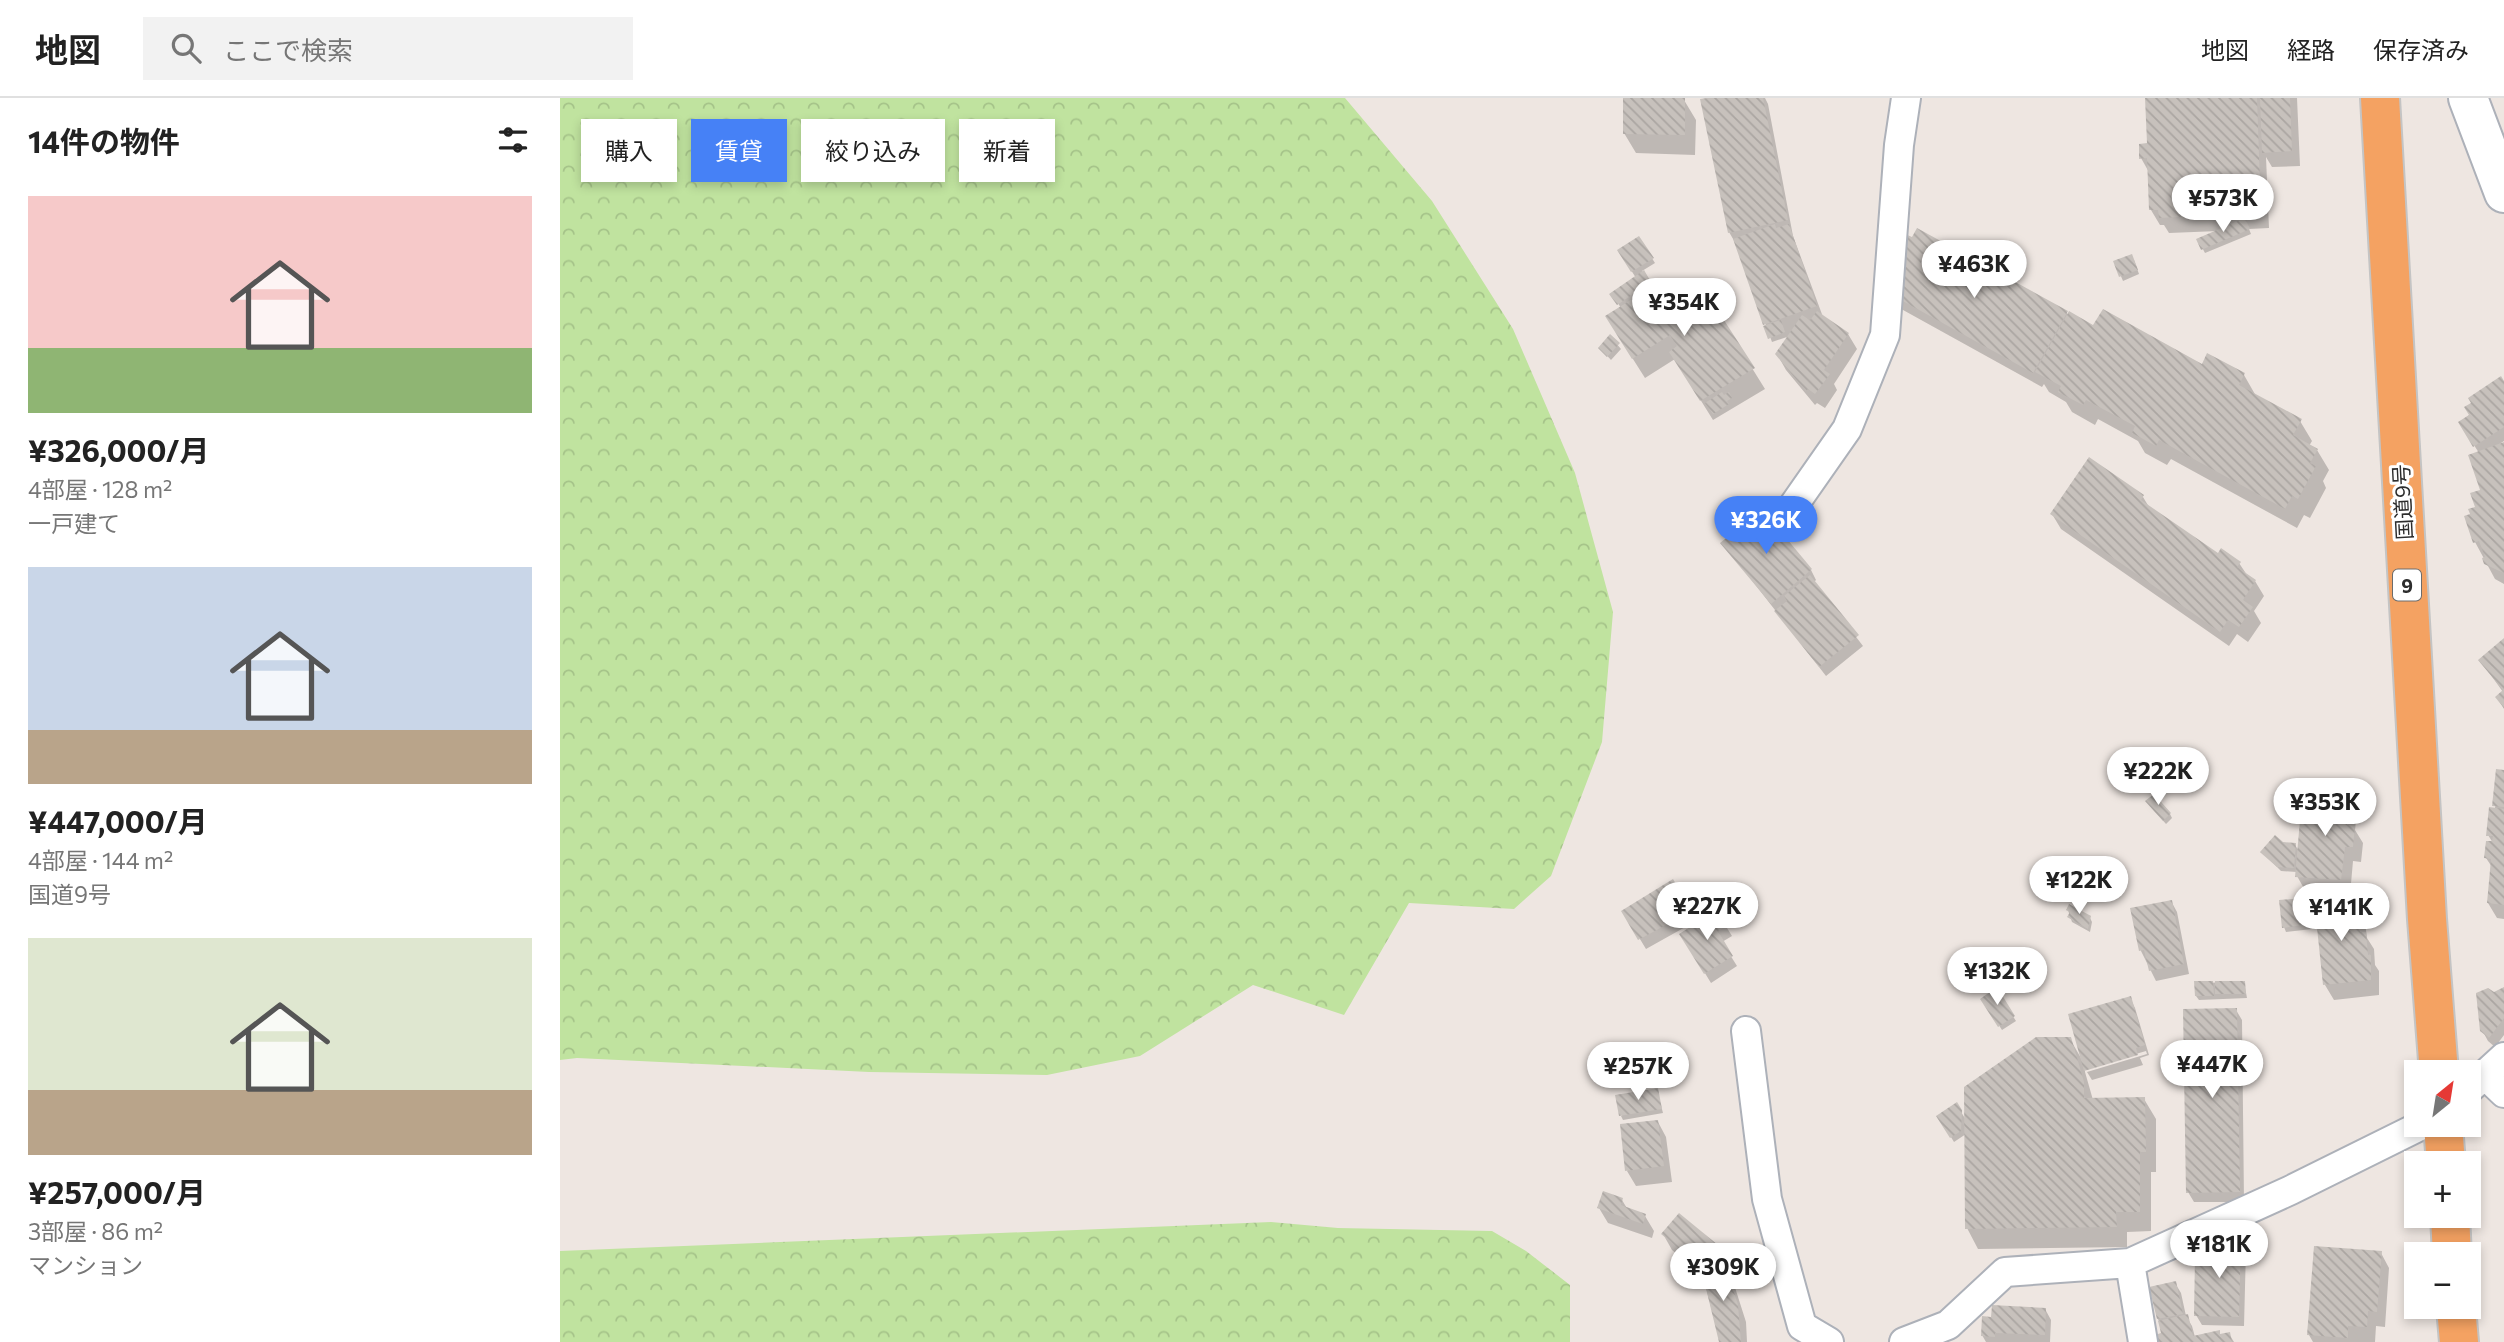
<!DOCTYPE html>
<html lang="ja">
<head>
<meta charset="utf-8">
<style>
	:root { --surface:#fff; --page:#f2f2f2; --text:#222; --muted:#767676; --line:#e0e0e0; --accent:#4681f6 }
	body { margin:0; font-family:Commissioner,"Noto Sans JP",sans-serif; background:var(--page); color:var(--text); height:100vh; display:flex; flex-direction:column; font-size:26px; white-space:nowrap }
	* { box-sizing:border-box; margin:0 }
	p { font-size:23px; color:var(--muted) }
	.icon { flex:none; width:38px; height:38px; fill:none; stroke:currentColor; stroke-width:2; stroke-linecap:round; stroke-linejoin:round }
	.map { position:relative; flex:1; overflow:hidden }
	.details { display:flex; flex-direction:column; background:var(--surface); width:560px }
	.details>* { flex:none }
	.top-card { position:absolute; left:21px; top:21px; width:665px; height:63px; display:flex; gap:14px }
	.needle { width:46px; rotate:30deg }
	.controls { position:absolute; left:1844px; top:962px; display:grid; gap:14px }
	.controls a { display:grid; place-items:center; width:77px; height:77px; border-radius:0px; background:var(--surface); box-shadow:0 4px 10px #0003; font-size:35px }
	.price { position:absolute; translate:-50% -60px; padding:0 16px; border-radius:24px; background:#fff; color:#222; font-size:23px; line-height:46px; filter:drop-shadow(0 2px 4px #0008) }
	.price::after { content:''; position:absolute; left:50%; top:42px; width:21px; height:16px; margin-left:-10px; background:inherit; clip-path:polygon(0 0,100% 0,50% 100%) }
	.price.current { background:var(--accent); color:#fff }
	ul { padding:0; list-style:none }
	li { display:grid; align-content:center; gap:14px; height:371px; padding:0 28px }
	li span { display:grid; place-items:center; height:217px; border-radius:0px; color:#555 }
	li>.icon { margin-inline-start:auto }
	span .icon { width:126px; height:126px; fill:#fffc; stroke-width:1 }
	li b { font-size:30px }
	h2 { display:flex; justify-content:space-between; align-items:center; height:84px; padding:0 28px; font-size:30px }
	.chip { padding:0 24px; border-radius:0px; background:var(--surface); box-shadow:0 4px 10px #0003; font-size:24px; line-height:63px }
	.chip.current { background:var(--accent); color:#fff }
	header { display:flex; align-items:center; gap:42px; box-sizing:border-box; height:98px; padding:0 35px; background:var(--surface); border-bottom:2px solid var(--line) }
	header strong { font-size:33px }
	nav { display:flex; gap:38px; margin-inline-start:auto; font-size:24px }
	.search { width:490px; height:63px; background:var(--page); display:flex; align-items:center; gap:18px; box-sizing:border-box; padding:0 24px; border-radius:0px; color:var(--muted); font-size:26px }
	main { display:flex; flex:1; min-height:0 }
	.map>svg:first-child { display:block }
	.forest { fill:url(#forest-crowns) }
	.shadow { fill:#0003 }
	.building { fill:url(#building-back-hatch) }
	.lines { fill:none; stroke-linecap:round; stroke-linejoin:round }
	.minor-casing { stroke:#adb1b9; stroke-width:32 }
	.secondary-casing { stroke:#adb1b9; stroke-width:42 }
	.trunk-casing { stroke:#c4c4c4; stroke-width:42 }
	.minor { stroke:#fff; stroke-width:28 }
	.secondary { stroke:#fff; stroke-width:38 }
	.trunk { stroke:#f4a262; stroke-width:38 }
	.labels { text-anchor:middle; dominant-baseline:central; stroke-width:6; stroke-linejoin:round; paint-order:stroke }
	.shield { fill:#fff; stroke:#6c6c6c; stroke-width:2 }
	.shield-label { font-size:19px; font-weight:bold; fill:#2d2d2d }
	.street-label { font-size:21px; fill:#2d2d2d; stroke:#fff }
</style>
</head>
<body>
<header>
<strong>地図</strong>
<div class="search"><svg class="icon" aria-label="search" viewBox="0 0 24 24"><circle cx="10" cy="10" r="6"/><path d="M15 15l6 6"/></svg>ここで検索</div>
<nav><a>地図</a><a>経路</a><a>保存済み</a></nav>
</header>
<main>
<section class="details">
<h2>14件の物件<svg class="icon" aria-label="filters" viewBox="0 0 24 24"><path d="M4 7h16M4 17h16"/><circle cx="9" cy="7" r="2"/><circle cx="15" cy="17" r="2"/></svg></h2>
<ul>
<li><span style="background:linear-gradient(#f6c9c9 70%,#8fb573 0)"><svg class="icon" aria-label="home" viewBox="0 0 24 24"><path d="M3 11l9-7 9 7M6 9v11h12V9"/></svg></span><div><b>¥326,000/月</b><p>4部屋 · 128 m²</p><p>一戸建て</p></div></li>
<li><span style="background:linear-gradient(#c9d6e8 75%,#b9a48a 0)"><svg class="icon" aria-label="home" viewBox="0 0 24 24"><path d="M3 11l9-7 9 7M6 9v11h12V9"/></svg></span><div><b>¥447,000/月</b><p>4部屋 · 144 m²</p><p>国道9号</p></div></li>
<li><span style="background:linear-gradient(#dfe7d0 70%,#b9a48a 0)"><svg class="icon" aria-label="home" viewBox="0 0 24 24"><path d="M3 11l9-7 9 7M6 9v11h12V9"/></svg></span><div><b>¥257,000/月</b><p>3部屋 · 86 m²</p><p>マンション</p></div></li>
</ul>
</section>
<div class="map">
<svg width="1944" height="1244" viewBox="0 0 1944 1244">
	<defs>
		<pattern id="forest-crowns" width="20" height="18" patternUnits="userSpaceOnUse" patternTransform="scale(1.75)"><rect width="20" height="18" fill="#c0e39f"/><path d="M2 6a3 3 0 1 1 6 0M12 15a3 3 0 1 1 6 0" fill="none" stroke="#a5c389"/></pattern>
		<pattern id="building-back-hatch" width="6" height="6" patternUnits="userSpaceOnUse" patternTransform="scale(1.75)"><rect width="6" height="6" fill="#c7c1bc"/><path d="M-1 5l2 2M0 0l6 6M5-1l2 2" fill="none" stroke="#aba6a2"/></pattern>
	</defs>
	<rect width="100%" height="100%" fill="#eee6e1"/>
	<path class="forest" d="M0,0H785L872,103L953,231L1015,375L1053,514L1042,644L991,778L954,811L849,805L784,917L693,887L580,958L487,977L309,974L17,960L0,962Z
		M711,1124L778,1130L932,1133L966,1153L1010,1187V1244H0V1153Z"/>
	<path class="shadow" d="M1155,0H1205L1208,6L1233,138L1263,219L1288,236L1297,251L1274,286L1277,292L1265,310L1257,305L1255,307L1226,272L1217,256L1230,238L1212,244L1176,146L1169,134Z
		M1586,0H1737L1740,68L1712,69L1706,59L1709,130L1689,131L1691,136L1645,155L1638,142L1659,133L1609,135L1604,127H1600L1591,112L1590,76L1581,60L1588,47Z
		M1124,2L1136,22L1135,57L1076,55L1064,35Z
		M1079,140L1095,165L1082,173L1092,189L1081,197L1087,205L1138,209L1149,201L1205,291L1153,322L1115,261L1085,280L1059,239L1061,210L1052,196L1076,180L1059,153Z
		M1574,162L1579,176L1563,183L1555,164Z
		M1325,192L1506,214L1508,218L1534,230L1642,268L1684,277L1696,298L1740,323L1752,343L1749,348L1757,352L1769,372L1763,383L1766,390L1750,420L1744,417L1737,430L1611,361L1607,367L1585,355L1578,343L1538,321L1535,327L1512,314L1506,304L1489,294L1484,286L1482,289L1334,207Z
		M1050,238L1061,251L1051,262L1040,250Z
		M1944,286V343L1938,347L1944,346V486L1935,481L1915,444L1922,393L1919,355L1900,325Z
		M1583,399L1589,409L1658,458L1679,465L1687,477L1695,483L1704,498L1694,513L1701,525L1688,544L1677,536L1669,548L1501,431L1492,416Z
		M1201,413L1251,472L1256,482L1254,484L1303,548L1266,578L1163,445Z
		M1944,543V611L1937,599L1943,594L1920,562Z
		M1944,674V821L1937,820L1928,805L1932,769L1926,760L1933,745L1928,737Z
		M1788,696L1797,712L1795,732L1803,745L1801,764L1793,763L1790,797L1746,794L1737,778V774L1721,773L1702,754L1722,745L1735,747L1739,753L1748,725Z
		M1590,708L1610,716L1612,720L1606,726Z
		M1112,783L1138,826L1157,814L1172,838L1162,844L1177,868L1151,885L1121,836L1138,826L1136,823L1086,851L1063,813Z
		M1746,801L1749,806L1752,831L1726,834L1724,829Z
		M1776,801L1780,807L1796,808L1805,824L1807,840L1814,851L1815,867L1819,873V897L1774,902L1765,887Z
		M1611,803L1617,814L1629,876L1596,883L1581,853L1573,811Z
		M1508,812L1530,820L1532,824L1530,834L1512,824Z
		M1684,884L1687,900L1639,902L1636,898V885Z
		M1944,891V937L1935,949L1928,943L1922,932L1934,896Z
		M1436,892L1456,923L1442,932L1422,901Z
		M1570,900L1575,910L1589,957L1580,960L1583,967L1532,982L1527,974L1587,956L1586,953L1525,971V974L1533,1002L1584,1001L1596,1021V1074H1591V1133L1567,1134V1149L1418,1151L1407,1130L1406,1036L1394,1044L1378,1018L1396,1006L1406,1022L1510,941L1521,960Z
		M1676,912L1682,922L1684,1104H1634L1628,1094Z
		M1097,992L1103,1015L1063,1022L1061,1018Z
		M1098,1024L1106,1039L1112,1084L1076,1088L1067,1073Z
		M1062,1102L1068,1112L1085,1118L1094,1133L1092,1140L1048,1125L1039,1110Z
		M1103,1136L1156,1148L1172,1180L1186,1224L1187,1244H1160L1143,1178L1112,1152Z
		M1680,1141L1686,1151L1684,1228L1642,1227L1636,1217Z
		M1821,1155L1829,1170L1825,1229L1816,1228L1815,1244H1753L1749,1237Z
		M1615,1185L1621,1195L1626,1218L1632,1228L1635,1239L1659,1234L1661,1238L1669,1236L1674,1244H1598L1603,1236L1598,1221Z
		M1485,1211L1491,1222L1490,1244H1426L1422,1237L1433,1221Z"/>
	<path class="building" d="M1063,0H1125V37L1063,36Z
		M1147,0H1203L1228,122L1168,135L1140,1Z
		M1585,0H1697L1701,115L1599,120L1598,112H1589L1587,60L1579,61V46L1587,45Z
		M1700,0H1730L1732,53L1702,55Z
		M1685,120L1690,131L1641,152L1636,141Z
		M1215,126L1216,130L1229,126L1257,208L1203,227L1173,141Z
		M1357,130L1508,213L1473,275L1323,192L1345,136L1352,139Z
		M1079,138L1094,160L1071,174L1057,152Z
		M1572,156L1578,172L1559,179L1553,163Z
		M1084,172L1091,184L1057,207L1049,196Z
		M1128,190L1138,206L1149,199L1195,270L1140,303L1109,254L1117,248L1110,237L1072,261L1045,218L1082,195L1087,202L1102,193L1109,203Z
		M1543,211L1642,266L1647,255L1685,275L1679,287L1742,321L1733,337L1758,351L1750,365L1756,368L1738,401L1732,398L1725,411L1599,342L1596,348L1572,335L1575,328L1526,302L1523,307L1498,294L1501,288L1475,274L1509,213L1533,227Z
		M1257,213L1289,235L1264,272L1270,276L1255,296L1248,291L1246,293L1215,256L1242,217L1250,222Z
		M1221,222L1225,234L1208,241L1203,228Z
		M1050,236L1060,245L1047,259L1038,250Z
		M1941,278L1944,283V329L1913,349L1898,324L1909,317L1904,309L1911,305L1908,300Z
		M1162,294L1164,297L1169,294L1172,300L1167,303L1169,306L1153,316L1145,305Z
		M1944,344V475L1924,466L1922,460L1925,459L1919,443L1913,445L1904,418L1910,416L1908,411L1915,409L1910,395L1920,392L1908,357Z
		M1529,359L1584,397L1581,402L1658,455L1661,450L1681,464L1677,469L1696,482L1683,502L1693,509L1679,529L1668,522L1660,534L1490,416Z
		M1202,411L1252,471L1211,506L1160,445Z
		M1250,477L1299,537L1259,569L1214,513L1227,503L1224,498Z
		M1944,540V610L1935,599L1943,592L1918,562Z
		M1936,671L1944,672V709L1932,708Z
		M1761,692L1789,695L1787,727L1795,728L1793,749H1785L1781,782L1735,779L1740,722L1746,723L1747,715L1756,703H1760Z
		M1594,696L1611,715L1603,723L1585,703Z
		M1929,709L1944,711V807L1927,805L1931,761L1924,760L1926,743H1932L1933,738H1926Z
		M1715,737L1723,744L1736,745L1734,770L1717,769L1700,754Z
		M1113,781L1132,813L1078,842L1061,813Z
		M1777,799L1778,806L1791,804V807H1797L1800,834H1806L1808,857L1811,856V882L1763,887L1754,801Z
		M1747,800L1750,826L1722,830L1719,802Z
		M1612,802L1624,866L1589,873L1584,852L1579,853L1570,810Z
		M1509,806L1531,818L1528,831L1507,819L1510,814L1506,812Z
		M1157,812L1168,827L1158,833L1173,858L1144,876L1119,836Z
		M1634,883H1653L1654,898H1635Z
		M1655,883H1685L1686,896H1655Z
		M1437,889L1455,918L1438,929L1420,901Z
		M1944,889V920L1929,940L1920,933L1916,895L1928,890L1934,894Z
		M1571,898L1585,947L1576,950L1578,957L1524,973L1508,916Z
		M1677,910L1680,1094L1626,1095L1623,911Z
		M1476,939H1511L1524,984V1000L1585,999L1586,1054H1580V1114H1556L1557,1129L1405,1131L1404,989Z
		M1098,990L1102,1011L1059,1018L1055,997Z
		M1397,1004L1402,1012L1401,1033L1390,1040L1376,1018Z
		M1098,1022L1104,1068L1065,1073L1060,1026Z
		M1043,1093L1063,1100L1061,1107L1086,1116L1083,1126L1037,1110Z
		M1119,1115L1158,1147L1148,1158L1143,1153L1134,1163L1101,1136Z
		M1667,1139H1681L1679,1219L1634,1218L1635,1158H1651V1145Z
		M1754,1148L1822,1153L1817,1214L1808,1213L1807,1229L1788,1228V1240L1747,1237Z
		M1164,1163L1178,1207L1181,1244H1159L1141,1170Z
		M1616,1183L1623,1216L1597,1221L1589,1189Z
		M1432,1207L1486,1210L1485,1237L1435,1235V1239L1421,1238L1422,1218L1431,1219Z
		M1628,1216L1633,1238L1660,1232V1236L1670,1234L1672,1244H1597L1595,1237L1601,1235L1598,1223Z"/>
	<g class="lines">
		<defs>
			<path id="minor" d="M1229,414L1287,331L1325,237L1339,47L1346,0
				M1186,933L1207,1101L1242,1228L1269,1244
				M1925,977L1944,995
				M1909,991L1944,959
				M1570,1165L1583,1244
				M1344,1244L1388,1227L1445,1174L1570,1165L1731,1092L1862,1027"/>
			<path id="secondary" d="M1908,0L1944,95"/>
			<path id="trunk" d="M1820,0L1867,821L1879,975
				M1883,1027L1886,1066
				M1890,1118L1892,1157
				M1896,1209L1899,1244"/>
		</defs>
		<use href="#minor" class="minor-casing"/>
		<use href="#secondary" class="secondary-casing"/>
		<use href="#trunk" class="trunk-casing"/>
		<use href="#minor" class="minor"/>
		<use href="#secondary" class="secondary"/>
		<use href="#trunk" class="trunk"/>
	</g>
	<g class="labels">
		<rect class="shield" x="1833" y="471.5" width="28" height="31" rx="5"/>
		<g class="shield-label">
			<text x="1847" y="487">9</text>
		</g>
		<g class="street-label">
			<text transform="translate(1842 404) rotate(-93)">国道9号</text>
		</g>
	</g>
</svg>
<div class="controls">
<a><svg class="needle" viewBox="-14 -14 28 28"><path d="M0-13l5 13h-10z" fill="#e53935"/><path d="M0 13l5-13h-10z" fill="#767676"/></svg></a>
<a>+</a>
<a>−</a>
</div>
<b class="price" style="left:1663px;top:136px">¥573K</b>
<b class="price" style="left:1414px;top:202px">¥463K</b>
<b class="price" style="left:1124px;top:240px">¥354K</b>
<b class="price current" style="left:1206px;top:458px">¥326K</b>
<b class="price" style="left:1598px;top:709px">¥222K</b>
<b class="price" style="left:1765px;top:740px">¥353K</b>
<b class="price" style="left:1519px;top:818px">¥122K</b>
<b class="price" style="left:1147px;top:844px">¥227K</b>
<b class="price" style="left:1781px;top:845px">¥141K</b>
<b class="price" style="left:1437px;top:909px">¥132K</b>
<b class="price" style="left:1652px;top:1002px">¥447K</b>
<b class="price" style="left:1078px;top:1004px">¥257K</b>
<b class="price" style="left:1659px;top:1182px">¥181K</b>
<b class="price" style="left:1163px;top:1205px">¥309K</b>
<div class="top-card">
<a class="chip">購入</a>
<a class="chip current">賃貸</a>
<a class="chip">絞り込み</a>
<a class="chip">新着</a>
</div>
</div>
</main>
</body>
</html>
